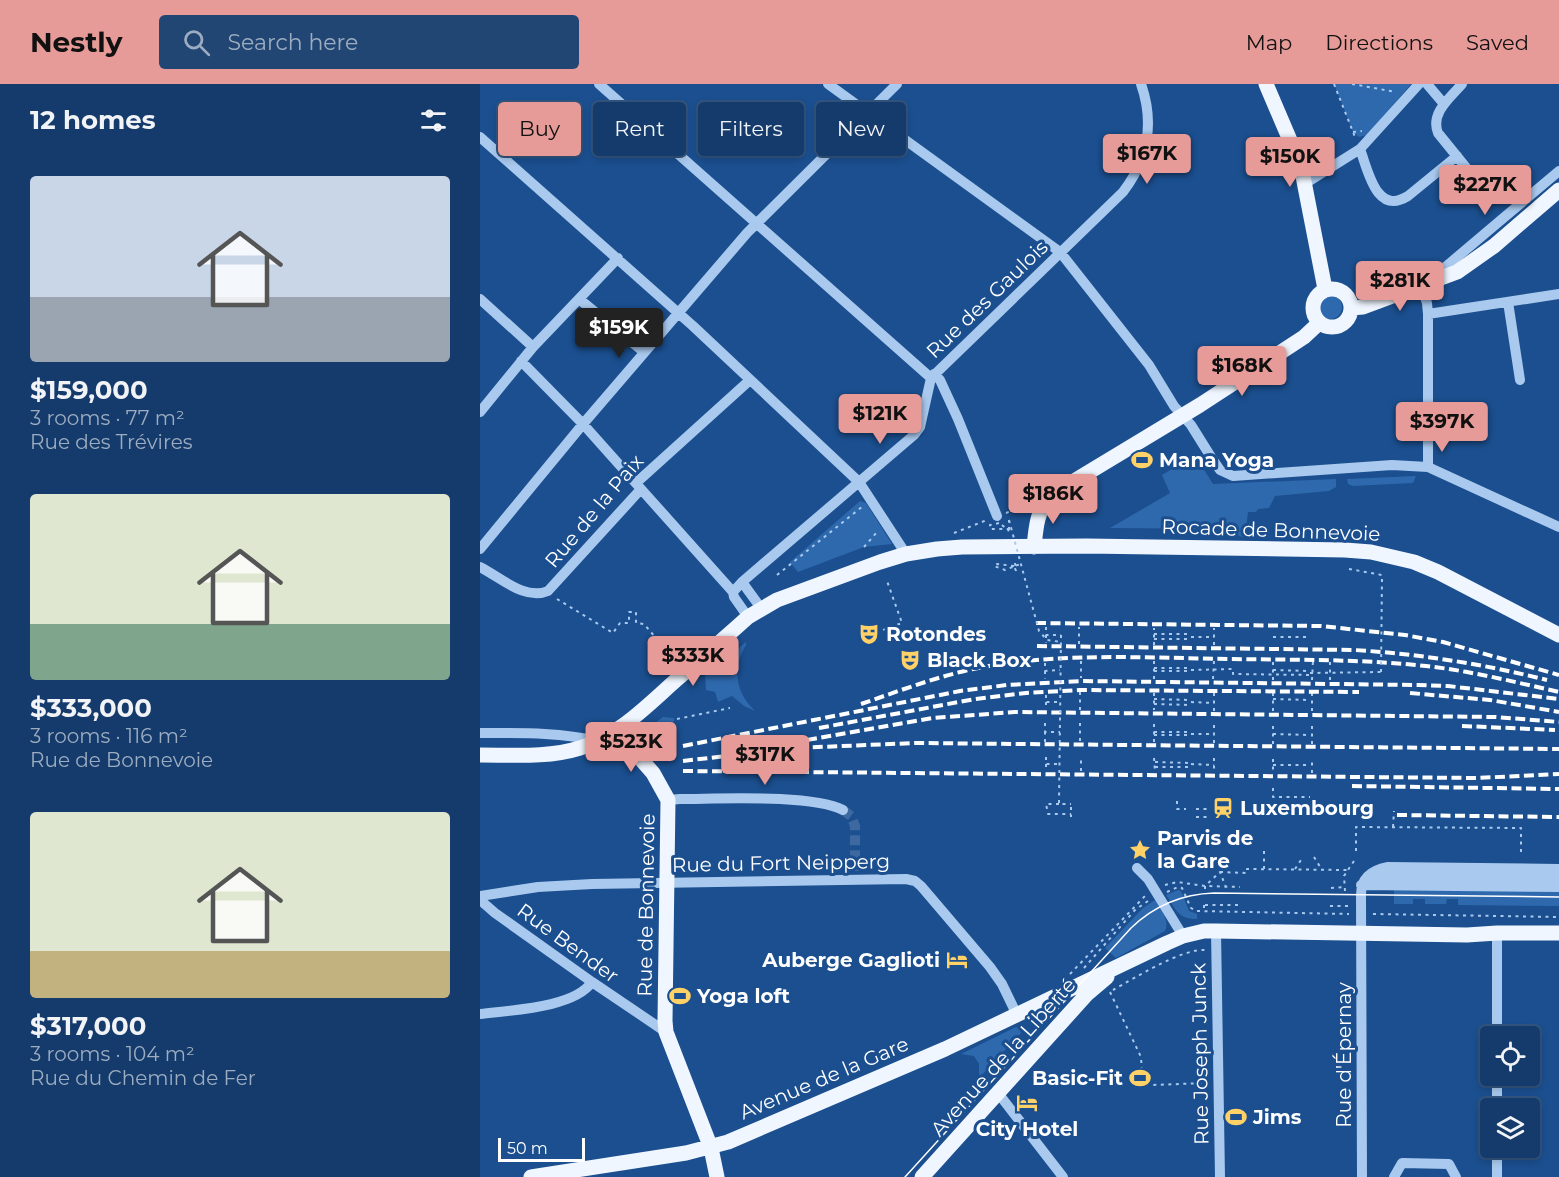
<!DOCTYPE html>
<html lang="en">
<head>
<meta charset="utf-8">
<style>
	:root { --surface:#143b6b; --page:#214673; --text:#f1f3f6; --muted:#9dadc1; --line:#33557e; --accent:#e69b98 }
	body { margin:0; font-family:Montserrat,sans-serif; background:var(--page); color:var(--text); height:100vh; display:flex; flex-direction:column; font-size:22px; white-space:nowrap }
	* { box-sizing:border-box; margin:0 }
	p { font-size:20px; color:var(--muted) }
	.icon { flex:none; width:33px; height:33px; fill:none; stroke:currentColor; stroke-width:2; stroke-linecap:round; stroke-linejoin:round }
	.map { position:relative; flex:1; overflow:hidden }
	.drawer { display:flex; flex-direction:column; background:var(--surface); width:480px }
	.drawer>* { flex:none }
	.guide { position:absolute; left:18px; top:18px; width:570px; height:54px; display:flex; gap:12px }
	.buttons { position:absolute; left:1000px; top:942px; display:grid; gap:12px }
	.buttons a { display:grid; place-items:center; width:60px; height:60px; border-radius:6px; background:var(--surface); box-shadow:0 3px 9px #0003,0 0 0 2px var(--line); font-size:30px }
	.scale { position:absolute; left:18px; bottom:15px; width:87px; box-sizing:border-box; padding-left:6px; border:3px solid #fff; border-top:0; font-size:16px; line-height:21px; white-space:nowrap; color:#fff; -webkit-text-stroke:4px #1b4f8f; paint-order:stroke }
	.price { position:absolute; translate:-50% -51px; padding:0 14px; border-radius:6px; background:var(--accent); color:#111; font-size:20px; line-height:39px; filter:drop-shadow(0 2px 3px #0008) }
	.price::after { content:''; position:absolute; left:50%; top:36px; width:18px; height:14px; margin-left:-9px; background:inherit; clip-path:polygon(0 0,100% 0,50% 100%) }
	.price.selected { background:#222; color:#fff }
	ul { padding:0; list-style:none }
	li { display:grid; align-content:center; gap:12px; height:318px; padding:0 30px }
	li span { display:grid; place-items:center; height:186px; border-radius:6px; color:#555 }
	li>.icon { margin-inline-start:auto }
	span .icon { width:108px; height:108px; fill:#fffc; stroke-width:1 }
	li b { font-size:26px }
	h2 { display:flex; justify-content:space-between; align-items:center; height:72px; padding:0 30px; font-size:26px }
	.chip { padding:0 21px; border-radius:6px; background:var(--surface); box-shadow:0 3px 9px #0003,0 0 0 2px var(--line); font-size:21px; line-height:54px }
	.chip.selected { background:var(--accent); color:#111 }
	header { display:flex; align-items:center; gap:36px; box-sizing:border-box; height:84px; padding:0 30px; background:var(--accent); color:#111 }
	header strong { font-size:28px }
	nav { display:flex; gap:33px; margin-inline-start:auto; font-size:21px }
	.search { width:420px; height:54px; background:var(--page); display:flex; align-items:center; gap:15px; box-sizing:border-box; padding:0 21px; border-radius:6px; color:var(--muted); font-size:22px }
	main { display:flex; flex:1; min-height:0 }
	.map>svg:first-child { display:block }
	.green { fill:#2e69ad }
	.lines { fill:none; stroke-linecap:round; stroke-linejoin:round }
	.minor-tunnel { stroke:#3d69a0; stroke-width:10; stroke-dasharray:10 5; stroke-linecap:butt }
	.path { stroke:#a9c9ee; stroke-width:2; stroke-dasharray:3 4.5; stroke-linecap:butt }
	.minor { stroke:#a9c9ee; stroke-width:10 }
	.major { stroke:#f0f6ff; stroke-width:15 }
	.tram { stroke:#fff; stroke-width:1.5 }
	.rail { stroke:#fff; stroke-width:4; stroke-dasharray:10 4.5; stroke-linecap:butt }
	.path-bridge { stroke:#a9c9ee; stroke-width:2; stroke-dasharray:3 4.5; stroke-linecap:butt }
	.labels { text-anchor:middle; dominant-baseline:central; stroke-width:6; stroke-linejoin:round; paint-order:stroke }
	.street-label { font-size:20px; fill:#fff; stroke:#1b4f8f }
	.poi-label { font-size:20px; font-weight:bold; fill:#fff; stroke:#1b4f8f; text-anchor:start }
</style>
</head>
<body>
<header>
<strong>Nestly</strong>
<div class="search"><svg class="icon" aria-label="search" viewBox="0 0 24 24"><circle cx="10" cy="10" r="6"/><path d="M15 15l6 6"/></svg>Search here</div>
<nav><a>Map</a><a>Directions</a><a>Saved</a></nav>
</header>
<main>
<section class="drawer">
<h2>12 homes<svg class="icon" aria-label="filters" viewBox="0 0 24 24"><path d="M4 7h16M4 17h16"/><circle cx="9" cy="7" r="2"/><circle cx="15" cy="17" r="2"/></svg></h2>
<ul>
<li><span style="background:linear-gradient(#c9d6e8 65%,#9aa5b1 0)"><svg class="icon" aria-label="home" viewBox="0 0 24 24"><path d="M3 11l9-7 9 7M6 9v11h12V9"/></svg></span><div><b>$159,000</b><p>3 rooms · 77 m²</p><p>Rue des Trévires</p></div></li>
<li><span style="background:linear-gradient(#dfe7d0 70%,#7fa58c 0)"><svg class="icon" aria-label="home" viewBox="0 0 24 24"><path d="M3 11l9-7 9 7M6 9v11h12V9"/></svg></span><div><b>$333,000</b><p>3 rooms · 116 m²</p><p>Rue de Bonnevoie</p></div></li>
<li><span style="background:linear-gradient(#dfe7d0 75%,#c2b280 0)"><svg class="icon" aria-label="home" viewBox="0 0 24 24"><path d="M3 11l9-7 9 7M6 9v11h12V9"/></svg></span><div><b>$317,000</b><p>3 rooms · 104 m²</p><p>Rue du Chemin de Fer</p></div></li>
</ul>
</section>
<div class="map">
<svg width="1079" height="1093" viewBox="0 0 1079 1093">
	<rect width="100%" height="100%" fill="#1b4f8f"/>
	<path class="green" d="M854,0H931L887,51L879,53L873,48Z
		M838 223a12 12 0 1 1 24 0a12 12 0 1 1-24 0Z
		M715,371L733,400L856,395V403L849,407L795,412L789,424L778,425L776,428H768L765,454L741,445L630,444L690,409L682,391Z
		M936,392L933,399L873,402L868,400L867,395Z
		M380,417L386,419L412,460L384,463L318,488L310,478Z
		M266,558V561C252,584 255,608 275,627L264,622L252,612L238,618L235,608L226,606L225,592Z
		M183,633L194,634L193,675C174,678 162,661 170,643Z
		M914,804L1079,807V822L978,821V815H967L966,820H945V815H933V820H914Z
		M698,806L701,807L709,827L717,830V835C697,835 697,826 686,811Z
		M675,816C681,827 690,835 685,847L636,874L625,864L663,824Z
		M536,943L540,945L541,949L499,994V980L494,972L481,970Z"/>
	<g class="lines">
		<path class="minor-tunnel" d="M363,726L371,732L375,742V787"/>
		<path class="path" d="M854,0L875,53
			M872,0L916,8
			M873,48L882,47
			M526,429L549,420
			M522,441L529,447
			M529,446V436
			M474,449L507,436
			M384,463L398,447
			M535,479L536,487
			M534,482L517,480L514,482L525,486L535,482
			M869,485L902,491
			M297,491L383,422
			M77,515L133,549L140,539H149V528H156V539L164,540L176,554
			M566,543V551H581
			M674,550H711
			M389,551L422,539L407,497
			M566,551V559
			M711,553H734
			M793,553H830
			M674,555H711
			M599,560V543
			M674,561V544
			M734,561V544
			M192,572L196,577
			M601,577V594
			M850,578V596
			M565,579V587L580,586
			M674,584H711
			M711,586L753,585V590L833,591
			M793,586L830,587
			M565,587V595
			M674,587H711
			M830,589L901,588
			M674,595V576
			M733,595L734,577
			M793,596V577
			M832,596L833,577
			M600,608V626
			M674,609V626
			M832,609V628
			M566,611V618H580
			M674,615L711,616
			M793,615L830,616
			M566,618V625
			M711,618L733,619
			M674,620L711,621
			M734,627V609
			M793,627V609
			M197,635L250,624
			M565,639V648H580
			M600,639V659
			M674,640V659
			M674,648H711
			M711,650H734
			M793,650L830,651
			M674,651H711
			M565,658V648
			M734,659V640
			M793,660V641
			M832,660V641
			M566,673V680H579
			M674,674L675,688
			M734,674V688
			M793,675V689
			M675,678L711,679
			M566,680V687
			M711,680L734,681
			M793,681H830
			M675,683H711
			M601,687V673
			M832,689V675
			M793,704V713H830
			M697,717V725H706
			M579,720H566L568,730H591
			M591,723V733
			M716,725H727
			M716,733H727
			M913,743L914,727
			M876,767V743L1041,744V769
			M834,773L842,786
			M784,785V767
			M815,785L823,773
			M740,788L767,789V785L867,786
			M685,801L697,798L725,802L760,803
			M851,804L864,803
			M725,805V802L740,788L747,806
			M865,807L864,792L874,777
			M687,808L698,803L702,804L711,824L716,827L869,830
			M725,821H760
			M850,822H872
			M724,824V818
			M893,830L1079,833
			M604,884L655,826L668,817
			M590,890L665,812
			M633,906C655,894 702,864 726,866
			M630,908L661,973L662,989L672,1001L727,999"/>
		<path class="minor" d="M119,0L451,294
			M348,0L580,168L669,281L694,322L711,341L731,373L740,386L753,392L912,381L948,383
			M947,0L964,20
			M982,0C970,14 950,29 958,49L1005,107
			M0,53L213,242L379,398L426,470
			M880,65C888,86 896,132 928,112L977,72
			M826,99L880,65L939,0
			M960,195L963,185L1079,87
			M941,203L947,219L948,230V383L1079,443
			M0,215L53,263
			M99,215L164,268
			M1028,218L1040,296
			M948,230L1079,210
			M454,290L460,296L478,335L517,432
			M0,328L53,263L138,174
			M156,399L270,296
			M161,405L253,508L254,513L268,533
			M0,465L103,340L267,149L417,0
			M0,483C20,493 45,517 68,507L161,405L103,340L41,277
			M262,498L281,524
			M253,508L262,498L434,351L440,343L451,294L643,108C668,75 675,40 661,0
			M0,649C40,649 79,648 118,657
			M188,716L200,715C239,715 331,710 363,726
			M657,784L668,795L703,852
			M888,792L1079,794
			M881,801L1079,803
			M0,812L58,803L112,800L426,795L435,797L441,802L510,883L522,900L537,931
			M0,816L15,829L112,898L186,948
			M736,847L740,1093
			M1017,849V952
			M0,930C31,926 94,924 112,898
			M1017,992V1024
			M518,1009L583,1093
			M1017,1064V1093
			M882,1093L881,811C881,794 892,786 908,783L1079,785
			M914,1093L922,1079L969,1080L976,1093"/>
		<path class="major" d="M786,0L821,82L845,205
			M833 224a19 19 0 1 1 38 0a19 19 0 1 1-38 0Z
			M871,224L883,223L977,188L1014,162L1079,106
			M554,463C556,442 557,427 571,411L720,321L824,253L839,239
			M136,647L173,689L188,716L185,937L186,948L231,1064L237,1093
			M0,671C33,671 68,674 100,664C138,652 167,622 196,596C220,575 245,554 268,533L297,516L400,478L426,470L457,465L482,463L607,462L865,466L891,468L934,478L958,488L1079,551
			M51,1093L206,1069L248,1058L465,965L687,859L703,852L724,847H736L987,851L1017,849H1079
			M442,1093L607,910L627,893"/>
		<path class="tram" d="M425,1093L651,844C674,822 702,810 734,809L1079,813"/>
		<path class="rail" d="M556,539L841,542L925,551L963,558L1079,591
			M557,562L874,566C940,570 1003,580 1067,596
			M930,609L1010,616L1079,628
			M381,620C419,607 458,592 498,584C581,568 667,574 751,575C816,576 881,575 946,582C991,587 1035,598 1079,608
			M982,642L1075,646
			M339,644L495,615L546,609L600,606L879,608
			M327,656L453,634L535,628L1015,633L1079,638
			M203,662L480,607L527,601L601,597L939,601L968,602L1079,615
			M203,677L315,664L436,659L1079,665
			M203,687L997,694L1079,690
			M872,702L1079,705
			M917,731L1079,733"/>
		<path class="path-bridge" d="M529,436L559,547L567,556L581,558
			M519,439L510,441V445H530
			M536,487L534,482L541,480
			M581,551L579,720H591
			M901,588L902,491"/>
	</g>
	<defs>
		<symbol id="stadium-bare" viewBox="-9 -9 18 18"><path d="M0-5a6.5 5 0 1 0 0 10a6.5 5 0 1 0 0-10ZM-3.5-1.8h7v3.6h-7Z" fill="#ffd166" stroke="#1b4f8f" stroke-width="2.5" paint-order="stroke"/></symbol>
		<symbol id="theatre-bare" viewBox="-9 -9 18 18"><path d="M-5-5.5Q0-4 5-5.5V0Q5 5 0 6Q-5 5-5 0ZM-3.3-2.5H-1v1.5H-3.3ZM1-2.5H3.3v1.5H1ZM-2.8 1Q0 5.5 2.8 1Z" fill="#ffd166" stroke="#1b4f8f" stroke-width="2.5" paint-order="stroke"/></symbol>
		<symbol id="station-bare" viewBox="-9 -9 18 18"><path d="M-3-6H3Q5-6 5-4V2Q5 4 3 4L4.5 6H3L1.5 4h-3L-3 6H-4.5L-3 4Q-5 4-5 2V-4Q-5-6-3-6ZM-3.5-4v3h7v-3ZM-3.5 1v1.5H-2V1ZM2 1v1.5H3.5V1Z" fill="#ffd166" stroke="#1b4f8f" stroke-width="2.5" paint-order="stroke"/></symbol>
		<symbol id="sight-bare" viewBox="-9 -9 18 18"><path d="M0-6L1.8-2.2L6-1.7L2.9 1.2L3.7 5.4L0 3.3L-3.7 5.4L-2.9 1.2L-6-1.7L-1.8-2.2Z" fill="#ffd166" stroke="#1b4f8f" stroke-width="2.5" paint-order="stroke"/></symbol>
		<symbol id="hotel-bare" viewBox="-9 -9 18 18"><path d="M-6-4.5h1.5V1H6V5H4.5V3h-9V5H-6ZM-4 0a1.8 1.8 0 1 1 3.6 0ZM.5 0V-2.5h3Q6-2.5 6 0Z" fill="#ffd166" stroke="#1b4f8f" stroke-width="2.5" paint-order="stroke"/></symbol>
	</defs>
	<g fill-rule="evenodd">
		<use href="#stadium-bare" x="647" y="361" width="30" height="30"/>
		<use href="#theatre-bare" x="374" y="535" width="30" height="30"/>
		<use href="#theatre-bare" x="415" y="561" width="30" height="30"/>
		<use href="#station-bare" x="728" y="709" width="30" height="30"/>
		<use href="#sight-bare" x="645" y="751" width="30" height="30"/>
		<use href="#hotel-bare" x="462" y="861" width="30" height="30"/>
		<use href="#stadium-bare" x="185" y="897" width="30" height="30"/>
		<use href="#stadium-bare" x="645" y="979" width="30" height="30"/>
		<use href="#hotel-bare" x="532" y="1004" width="30" height="30"/>
		<use href="#stadium-bare" x="741" y="1018" width="30" height="30"/>
	</g>
	<g class="labels">
		<g class="street-label">
			<text transform="translate(507 215) rotate(-44)">Rue des Gaulois</text>
			<text transform="translate(114 427) rotate(-50)">Rue de la Paix</text>
			<text transform="translate(791 446) rotate(2)">Rocade de Bonnevoie</text>
			<text transform="translate(301 779) rotate(-1)">Rue du Fort Neipperg</text>
			<text transform="translate(166 821) rotate(-89)">Rue de Bonnevoie</text>
			<text transform="translate(88 859) rotate(36)">Rue Bender</text>
			<text transform="translate(720 970) rotate(-91)">Rue Joseph Junck</text>
			<text transform="translate(864 971) rotate(-90)">Rue d'Épernay</text>
			<text transform="translate(523 973) rotate(-48)">Avenue de la Liberté</text>
			<text transform="translate(344 994) rotate(-23)">Avenue de la Gare</text>
		</g>
		<g class="poi-label">
			<text x="679" y="376">Mana Yoga</text>
			<text x="406" y="550">Rotondes</text>
			<text x="447" y="576">Black Box</text>
			<text x="760" y="724">Luxembourg</text>
			<text x="677" y="754">Parvis de<tspan x="677" dy="23">la Gare</tspan></text>
			<text x="460" y="876" text-anchor="end">Auberge Gaglioti</text>
			<text x="217" y="912">Yoga loft</text>
			<text x="643" y="994" text-anchor="end">Basic-Fit</text>
			<text x="773" y="1033">Jims</text>
			<text x="547" y="1045" text-anchor="middle">City Hotel</text>
		</g>
	</g>
</svg>
<div class="buttons">
<a><svg class="icon" aria-label="locate" viewBox="0 0 24 24"><circle cx="12" cy="12" r="6"/><path d="M12 2v4M12 18v4M2 12h4M18 12h4"/></svg></a>
<a><svg class="icon" aria-label="layers" viewBox="0 0 24 24"><path d="M12 4l9 5-9 5-9-5zM3 14l9 5 9-5"/></svg></a>
</div>
<div class="scale">50 m</div>
<b class="price" style="left:667px;top:101px">$167K</b>
<b class="price" style="left:810px;top:104px">$150K</b>
<b class="price" style="left:1005px;top:132px">$227K</b>
<b class="price" style="left:920px;top:228px">$281K</b>
<b class="price selected" style="left:139px;top:275px">$159K</b>
<b class="price" style="left:762px;top:313px">$168K</b>
<b class="price" style="left:400px;top:361px">$121K</b>
<b class="price" style="left:962px;top:369px">$397K</b>
<b class="price" style="left:573px;top:441px">$186K</b>
<b class="price" style="left:213px;top:603px">$333K</b>
<b class="price" style="left:151px;top:689px">$523K</b>
<b class="price" style="left:285px;top:702px">$317K</b>
<div class="guide">
<a class="chip selected">Buy</a>
<a class="chip">Rent</a>
<a class="chip">Filters</a>
<a class="chip">New</a>
</div>
</div>
</main>
</body>
</html>
